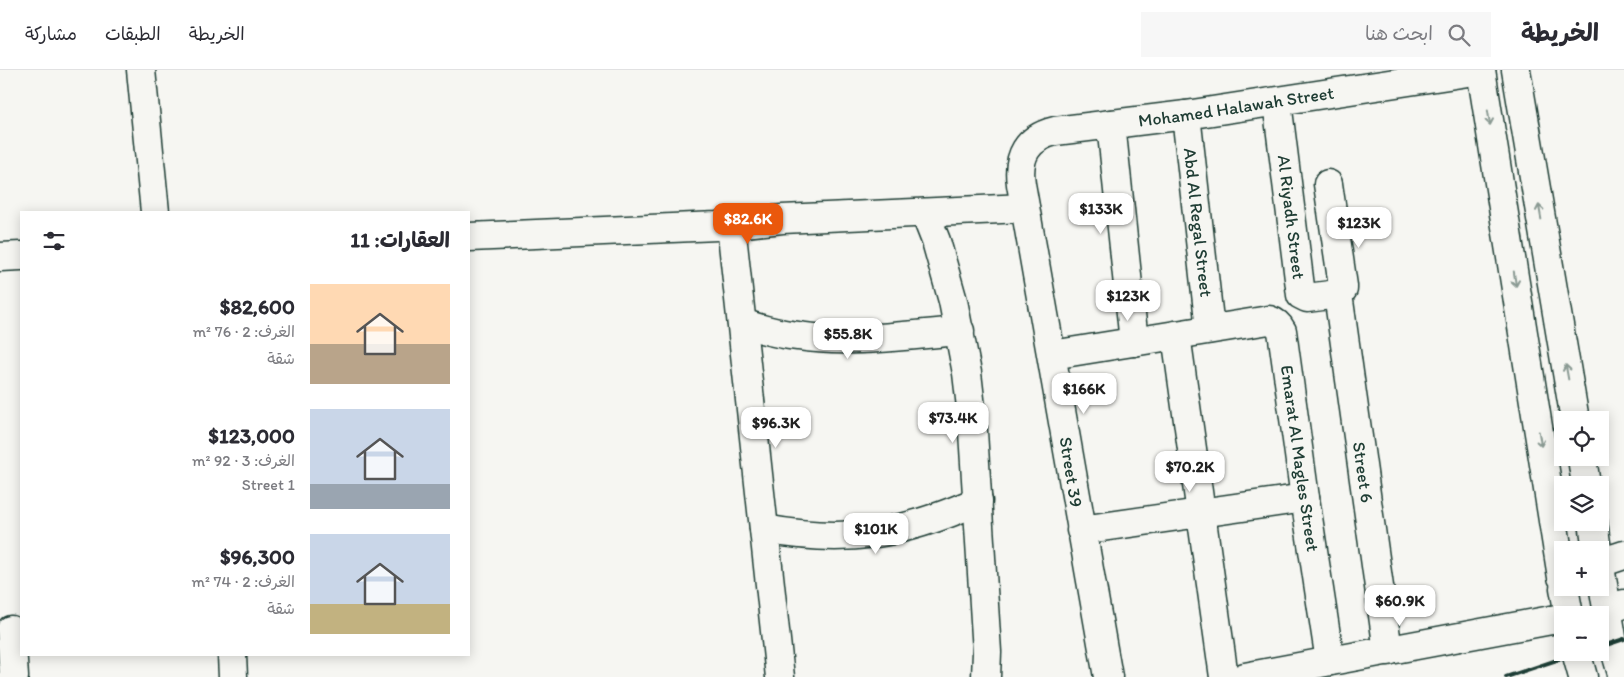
<!DOCTYPE html>
<html lang="ar">
<head>
<meta charset="utf-8">
<style>
	:root { --surface:#fff; --page:#f7f7f7; --text:#2b2b33; --muted:#7c7c81; --line:#e1e1e2; --accent:#ea580c }
	body { margin:0; font-family:Itim,"Playpen Sans Arabic",sans-serif; background:var(--page); color:var(--text); direction:rtl; height:100vh; display:flex; flex-direction:column; font-size:19px; white-space:nowrap }
	* { box-sizing:border-box; margin:0 }
	p { font-size:16px; color:var(--muted) }
	.icon { flex:none; width:28px; height:28px; fill:none; stroke:currentColor; stroke-width:2; stroke-linecap:round; stroke-linejoin:round }
	.map { position:relative; flex:1; overflow:hidden; direction:ltr }
	.drawer { position:absolute; left:20px; top:141px; width:450px; height:445px; display:flex; flex-direction:column; background:var(--surface); border-radius:0px; box-shadow:0 2px 12px #0003; direction:rtl }
	.drawer>* { flex:none }
	.buttons { position:absolute; left:1554px; top:341px; display:grid; gap:10px }
	.buttons a { display:grid; place-items:center; width:55px; height:55px; border-radius:0px; background:var(--surface); box-shadow:0 2px 12px #0003; font-size:25px }
	.price { position:absolute; translate:-50% -42px; padding:0 11px; border-radius:10px; background:#fff; color:#222; font-size:16px; line-height:32px; filter:drop-shadow(0 1px 2px #0008) }
	.price::after { content:''; position:absolute; left:50%; top:30px; width:15px; height:11px; margin-left:-8px; background:inherit; clip-path:polygon(0 0,100% 0,50% 100%) }
	.price.on { background:var(--accent); color:#fff }
	ul { padding:0; list-style:none }
	li { display:flex; align-items:center; gap:15px; height:125px; padding:0 20px }
	li span { display:grid; place-items:center; flex:none; width:140px; height:100px; border-radius:0px; color:#555 }
	li>.icon { margin-inline-start:auto }
	span .icon { width:60px; height:60px; fill:#fffc; stroke-width:1 }
	li b { font-size:21px }
	h2 { display:flex; justify-content:space-between; align-items:center; height:60px; padding:0 20px; font-size:21px }
	header { display:flex; align-items:center; gap:30px; box-sizing:border-box; height:70px; padding:0 25px; background:var(--surface); border-bottom:1px solid var(--line) }
	header strong { font-size:24px }
	nav { display:flex; gap:28px; margin-inline-start:auto; font-size:18px }
	.search { width:350px; height:45px; background:var(--page); display:flex; align-items:center; gap:12px; box-sizing:border-box; padding:0 18px; border-radius:0px; color:var(--muted); font-size:19px }
	.map>svg:first-child { display:block }
	.lines { fill:none; stroke-linecap:round; stroke-linejoin:round }
	.minor-casing { stroke:#1f3d34; stroke-width:31 }
	.major-casing { stroke:#1f3d34; stroke-width:31 }
	.minor { stroke:#f6f6f2; stroke-width:28 }
	.major { stroke:#f6f6f2; stroke-width:28 }
	.rail { stroke:#1f3d34; stroke-width:4 }
	.oneway { stroke:#8a9a93 }
	.labels { text-anchor:middle; dominant-baseline:central; stroke-width:4.5; stroke-linejoin:round; paint-order:stroke }
	.street-label { font-size:18px; fill:#1f3d34; stroke:#f6f6f2 }
</style>
</head>
<body>
<header>
<strong>الخريطة</strong>
<div class="search"><svg class="icon" aria-label="search" viewBox="0 0 24 24"><circle cx="10" cy="10" r="6"/><path d="M15 15l6 6"/></svg>ابحث هنا</div>
<nav><a>الخريطة</a><a>الطبقات</a><a>مشاركة</a></nav>
</header>
<div class="map">
<svg width="1624" height="607" viewBox="0 0 1624 607">
	<rect width="100%" height="100%" fill="#f6f6f2"/>
	<filter id="ink" filterUnits="userSpaceOnUse"><feTurbulence type="fractalNoise" baseFrequency=".02" numOctaves="2"/><feDisplacementMap in="SourceGraphic" scale="10" xChannelSelector="R" yChannelSelector="G"/><feConvolveMatrix kernelMatrix="1 2 1 2 8 2 1 2 1" color-interpolation-filters="sRGB"/></filter>
	<g filter="url(#ink)">
		<g class="lines">
			<defs>
				<g id="minor">
					<path d="M141,0L155,142"/>
					<path id="s1" d="M1277,32L1301,225L1307,228L1338,224"/>
					<path id="s2" d="M1186,45L1210,259"/>
					<path d="M1111,54L1134,272"/>
					<path d="M1328,114L1343,216V219L1338,224"/>
					<path d="M925,143L936,171L953,231L967,303L972,346L987,582L986,607"/>
					<path d="M731,155L780,607"/>
					<path d="M469,167L717,156L782,149L1025,138"/>
					<path d="M0,187L21,186"/>
					<path id="s3" d="M1338,224L1388,581"/>
					<path d="M742,253C760,259 779,264 798,266C851,274 906,265 960,261"/>
					<path d="M1176,265L1224,607"/>
					<path id="s4" d="M1052,285L1269,250C1276,252 1279,255 1282,261L1305,428L1330,591"/>
					<path d="M764,459C847,474 901,465 978,431"/>
					<path d="M1081,460L1305,428"/>
					<path d="M1600,493L1624,485"/>
					<path d="M1607,540L1624,534"/>
					<path d="M11,560L14,607"/>
					<path d="M232,585L233,607"/>
					<path id="s5" d="M1108,607C1078,443 1051,278 1021,114C1017,86 1027,68 1055,61L1186,45L1481,0"/>
					<path d="M1245,607L1562,548"/>
				</g>
				<path id="major" d="M1481,0L1562,507
					M1516,0L1575,350
					M1582,388L1586,415
					M1593,452L1597,480
					M1600,497L1613,573L1623,607
					M1564,518L1569,545
					M1576,582L1583,607"/>
			</defs>
			<use href="#minor" class="minor-casing"/>
			<use href="#major" class="major-casing"/>
			<use href="#minor" class="minor"/>
			<use href="#major" class="major"/>
			<path class="rail" d="M1600,577L1624,569
				M1506,607L1581,582"/>
		</g>
		<defs><path id="oneway-shaft" d="M-6 0H5M1.5-3L5.5 0L1.5 3" fill="none" stroke-width="1.6" stroke-linecap="round" stroke-linejoin="round" transform="scale(1.25)"/></defs>
		<g class="oneway">
			<use href="#oneway-shaft" transform="translate(1489 48) rotate(81)"/>
			<use href="#oneway-shaft" transform="translate(1540 142) rotate(-100)"/>
			<use href="#oneway-shaft" transform="translate(1515 209) rotate(81)"/>
			<use href="#oneway-shaft" transform="translate(1567 302) rotate(-100)"/>
			<use href="#oneway-shaft" transform="translate(1540 369) rotate(81)"/>
		</g>
	</g>
	<g class="labels">
		<g class="street-label">
			<text stroke="none"><textPath href="#s5" startOffset="754">Mohamed Halawah Street</textPath></text>
			<text stroke="none"><textPath href="#s1" startOffset="116">Al Riyadh Street</textPath></text>
			<text stroke="none"><textPath href="#s2" startOffset="108">Abd Al Regal Street</textPath></text>
			<text stroke="none"><textPath href="#s4" startOffset="366">Emarat Al Magles Street</textPath></text>
			<text transform="translate(1071 402) rotate(81)">Street 39</text>
			<text stroke="none"><textPath href="#s3" startOffset="180">Street 6</textPath></text>
		</g>
	</g>
</svg>
<div class="buttons">
<a><svg class="icon" aria-label="locate" viewBox="0 0 24 24"><circle cx="12" cy="12" r="6"/><path d="M12 2v4M12 18v4M2 12h4M18 12h4"/></svg></a>
<a><svg class="icon" aria-label="layers" viewBox="0 0 24 24"><path d="M12 4l9 5-9 5-9-5zM3 14l9 5 9-5"/></svg></a>
<a>+</a>
<a>−</a>
</div>
<b class="price" style="left:1101px;top:165px">$133K</b>
<b class="price on" style="left:748px;top:175px">$82.6K</b>
<b class="price" style="left:1359px;top:179px">$123K</b>
<b class="price" style="left:1128px;top:252px">$123K</b>
<b class="price" style="left:848px;top:290px">$55.8K</b>
<b class="price" style="left:1084px;top:345px">$166K</b>
<b class="price" style="left:953px;top:374px">$73.4K</b>
<b class="price" style="left:776px;top:379px">$96.3K</b>
<b class="price" style="left:1190px;top:423px">$70.2K</b>
<b class="price" style="left:876px;top:485px">$101K</b>
<b class="price" style="left:1400px;top:557px">$60.9K</b>
<section class="drawer">
<h2>العقارات: 11<svg class="icon" aria-label="filters" viewBox="0 0 24 24"><path d="M4 7h16M4 17h16"/><circle cx="9" cy="7" r="2"/><circle cx="15" cy="17" r="2"/></svg></h2>
<ul>
<li><span style="background:linear-gradient(#ffd9b3 60%,#b9a48a 0)"><svg class="icon" aria-label="home" viewBox="0 0 24 24"><path d="M3 11l9-7 9 7M6 9v11h12V9"/></svg></span><div><b>$82,600</b><p>الغرف: 2 · 76 m²</p><p>شقة</p></div></li>
<li><span style="background:linear-gradient(#c9d6e8 75%,#9aa5b1 0)"><svg class="icon" aria-label="home" viewBox="0 0 24 24"><path d="M3 11l9-7 9 7M6 9v11h12V9"/></svg></span><div><b>$123,000</b><p>الغرف: 3 · 92 m²</p><p>Street 1</p></div></li>
<li><span style="background:linear-gradient(#c9d6e8 70%,#c2b280 0)"><svg class="icon" aria-label="home" viewBox="0 0 24 24"><path d="M3 11l9-7 9 7M6 9v11h12V9"/></svg></span><div><b>$96,300</b><p>الغرف: 2 · 74 m²</p><p>شقة</p></div></li>
</ul>
</section>
</div>
</body>
</html>
